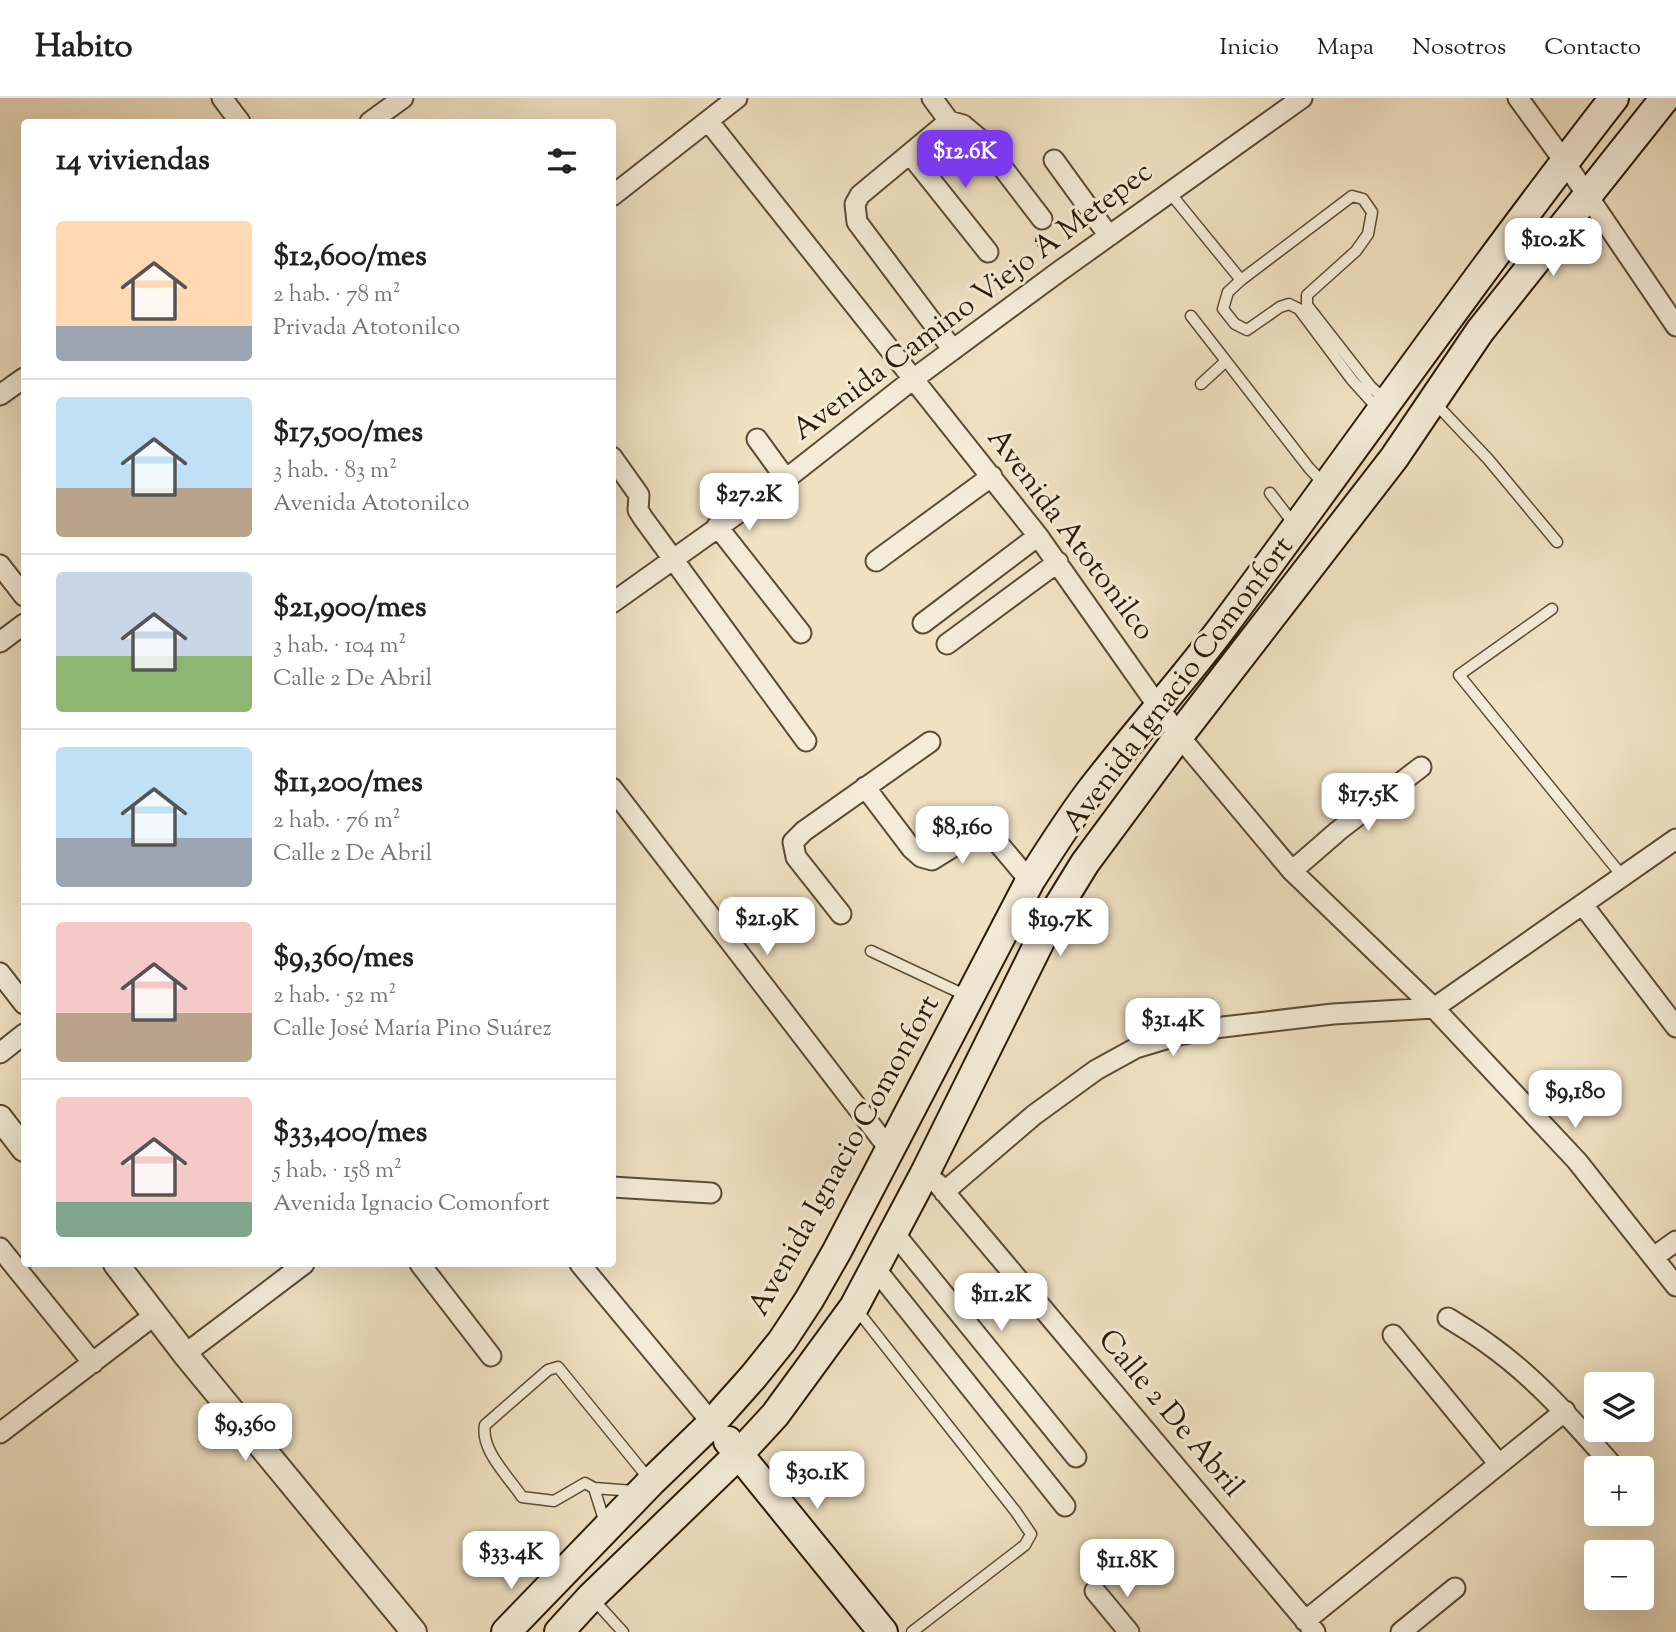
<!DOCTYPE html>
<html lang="es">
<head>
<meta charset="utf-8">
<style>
	:root { --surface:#fff; --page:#f6f6f6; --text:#222; --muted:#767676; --line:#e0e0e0; --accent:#7c3aed }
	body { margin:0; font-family:"Sorts Mill Goudy",serif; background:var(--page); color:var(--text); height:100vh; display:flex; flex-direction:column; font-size:26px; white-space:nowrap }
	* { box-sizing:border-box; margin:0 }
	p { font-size:23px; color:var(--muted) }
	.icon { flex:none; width:38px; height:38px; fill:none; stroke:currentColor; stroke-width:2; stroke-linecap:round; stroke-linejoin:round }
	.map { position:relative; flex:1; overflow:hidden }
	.side { position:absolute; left:21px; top:21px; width:595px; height:1148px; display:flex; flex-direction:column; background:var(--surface); border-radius:7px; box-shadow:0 7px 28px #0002 }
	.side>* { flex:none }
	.tools { position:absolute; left:1584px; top:1274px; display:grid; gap:14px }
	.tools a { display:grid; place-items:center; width:70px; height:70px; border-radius:7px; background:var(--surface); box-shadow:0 7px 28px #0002; font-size:35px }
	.price { position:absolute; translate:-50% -60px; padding:0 16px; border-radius:14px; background:#fff; color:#222; font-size:23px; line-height:46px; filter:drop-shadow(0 2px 4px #0008) }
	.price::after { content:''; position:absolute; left:50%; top:42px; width:21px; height:16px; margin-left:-10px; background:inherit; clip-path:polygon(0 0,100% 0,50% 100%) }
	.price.active { background:var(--accent); color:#fff }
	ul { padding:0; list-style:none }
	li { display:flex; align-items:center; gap:21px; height:175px; padding:0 35px }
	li+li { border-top:2px solid var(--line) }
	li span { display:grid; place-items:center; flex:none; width:196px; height:140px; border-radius:7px; color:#555 }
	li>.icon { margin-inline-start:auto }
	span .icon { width:84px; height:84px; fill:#fffc; stroke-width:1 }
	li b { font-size:30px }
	h2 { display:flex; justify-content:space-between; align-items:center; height:84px; padding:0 35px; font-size:30px }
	header { display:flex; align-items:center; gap:42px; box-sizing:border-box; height:98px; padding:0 35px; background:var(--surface); border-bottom:2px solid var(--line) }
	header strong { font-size:33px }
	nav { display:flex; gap:38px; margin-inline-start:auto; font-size:24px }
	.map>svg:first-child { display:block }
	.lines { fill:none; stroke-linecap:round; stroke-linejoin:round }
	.service-casing { stroke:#5c4c36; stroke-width:13 }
	.minor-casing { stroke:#5c4c36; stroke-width:23 }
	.tertiary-casing { stroke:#5c4c36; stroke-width:28 }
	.secondary-casing { stroke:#2b1a07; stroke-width:32 }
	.path { stroke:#2b1a07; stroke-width:2.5; stroke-dasharray:5 3.5; stroke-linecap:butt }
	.service { stroke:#f5ecd8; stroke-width:10 }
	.minor { stroke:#f5ecd8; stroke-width:19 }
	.tertiary { stroke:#f5ecd8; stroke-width:24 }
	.secondary { stroke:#f5ecd8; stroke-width:28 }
	.labels { text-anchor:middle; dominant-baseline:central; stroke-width:6; stroke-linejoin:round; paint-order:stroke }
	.street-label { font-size:30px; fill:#2b1a07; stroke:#f5ecd8 }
</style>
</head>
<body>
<header>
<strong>Habito</strong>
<nav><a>Inicio</a><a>Mapa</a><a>Nosotros</a><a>Contacto</a></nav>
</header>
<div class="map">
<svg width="1676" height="1534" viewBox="0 0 1676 1534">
	<rect width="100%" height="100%" fill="#f0e1c3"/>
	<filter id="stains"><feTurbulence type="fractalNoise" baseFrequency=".00286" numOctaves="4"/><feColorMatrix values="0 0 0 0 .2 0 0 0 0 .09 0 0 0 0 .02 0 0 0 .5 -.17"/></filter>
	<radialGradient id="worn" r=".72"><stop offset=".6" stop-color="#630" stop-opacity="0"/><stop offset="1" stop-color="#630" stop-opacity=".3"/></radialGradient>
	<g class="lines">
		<defs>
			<path id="service" d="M1170,95L1241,182
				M1191,218L1226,263
				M1201,286L1226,263L1309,370L1324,386
				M1435,305L1488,361L1557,444
				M1378,311L1352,282L1299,211L1289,206L1280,209L1247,232L1235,226L1223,211L1228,194L1241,182L1352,98L1363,101L1372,114L1368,136L1356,153L1307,197V207L1371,289L1387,303
				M1270,395L1294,426
				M1552,511L1459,577L1623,779
				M871,853L969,899
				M857,1212L1016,1414L1031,1436L1025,1447L912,1534
				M594,1390L634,1393
				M605,1425L594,1390L585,1385L554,1403L522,1399C509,1379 480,1352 485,1327L548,1272L558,1269L649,1381
				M593,1501L623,1534"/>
			<path id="minor" d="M222,0L240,24
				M932,0L949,23
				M1518,0L1564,63L1676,228
				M949,23L860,97L855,106L857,124L953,252
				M949,23L963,27L983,44L1042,121
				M370,24L403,0
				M709,24L1038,438L1179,638L1292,773L1434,910L1577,1063L1676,1188
				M910,56L988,154
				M1054,62L1109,138
				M612,98L737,0
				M0,297L24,280
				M757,341L786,381
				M612,359L639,397L638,412L643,420L806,643
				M717,428L801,535
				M876,463L992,378
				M0,467L24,498
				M612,505L786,381L912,282L1057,175L1302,0
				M923,525L1038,438
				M0,544L24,526
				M947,546L1058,464
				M865,689L912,751L921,759L932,762L969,739L984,735L998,745L1030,783
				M612,690L890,1052
				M1292,773L1338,733L1421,669
				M1583,807L1676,929
				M841,816L796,759L793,744L804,733L930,644
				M0,875L24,906
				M0,955L24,936
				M937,1085L1315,1534
				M612,1089L711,1095
				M944,1094L1034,1017L1096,972L1136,950L1179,937L1223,929L1333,916L1434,910L1676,741
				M894,1135L1076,1359
				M0,1150L93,1265
				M1654,1159L1676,1143
				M420,1166L491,1258
				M580,1166L712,1325
				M874,1169L1065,1408
				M1448,1220C1461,1228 1475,1236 1488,1246C1535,1279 1574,1324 1612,1367
				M1393,1237L1499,1366
				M185,1256L304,1166
				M0,1335L156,1216
				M1095,1493L1129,1534
				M1305,1523L1565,1313
				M1401,1534L1455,1490"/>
			<path id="tertiary" d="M0,1020L24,1051
				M116,1166L185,1256L414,1534"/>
			<path id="secondary" d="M728,1343L883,1534
				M506,1534L651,1384L712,1325L753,1279L782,1243L809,1202L837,1153L1030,783C1049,753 1068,723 1089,695C1134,636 1184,582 1228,522C1357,348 1481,171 1614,0
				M559,1534L591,1499L739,1356L775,1317L854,1209L926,1073L1053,817L1085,765L1179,638L1394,360L1480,233L1665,0"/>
		</defs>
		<use href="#service" class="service-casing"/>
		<use href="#minor" class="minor-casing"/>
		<use href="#tertiary" class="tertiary-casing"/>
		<use href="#secondary" class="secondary-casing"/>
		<path class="path" d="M1037,139L1036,144L1047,160"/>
		<use href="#service" class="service"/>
		<use href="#minor" class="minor"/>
		<use href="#tertiary" class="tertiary"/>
		<use href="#secondary" class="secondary"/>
	</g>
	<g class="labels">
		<g class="street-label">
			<text transform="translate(973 204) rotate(-37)">Avenida Camino Viejo A Metepec</text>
			<text transform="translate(1070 437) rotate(53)">Avenida Atotonilco</text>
			<text transform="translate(1179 587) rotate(-53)">Avenida Ignacio Comonfort</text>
			<text transform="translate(845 1058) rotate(-61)">Avenida Ignacio Comonfort</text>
			<text transform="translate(1170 1316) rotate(50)">Calle 2 De Abril</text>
		</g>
	</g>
	<rect width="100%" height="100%" filter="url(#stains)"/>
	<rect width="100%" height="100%" fill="url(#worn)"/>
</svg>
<div class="tools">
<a><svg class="icon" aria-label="layers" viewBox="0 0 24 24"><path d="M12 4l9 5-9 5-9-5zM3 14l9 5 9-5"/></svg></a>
<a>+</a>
<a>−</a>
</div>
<b class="price active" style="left:965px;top:92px">$12.6K</b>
<b class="price" style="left:1553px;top:180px">$10.2K</b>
<b class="price" style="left:749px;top:435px">$27.2K</b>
<b class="price" style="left:1368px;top:735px">$17.5K</b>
<b class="price" style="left:962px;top:768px">$8,160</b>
<b class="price" style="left:767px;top:859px">$21.9K</b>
<b class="price" style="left:1060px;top:860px">$19.7K</b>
<b class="price" style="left:1173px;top:960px">$31.4K</b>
<b class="price" style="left:1575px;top:1032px">$9,180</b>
<b class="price" style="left:1001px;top:1235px">$11.2K</b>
<b class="price" style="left:245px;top:1365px">$9,360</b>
<b class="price" style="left:817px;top:1413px">$30.1K</b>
<b class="price" style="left:511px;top:1493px">$33.4K</b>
<b class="price" style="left:1127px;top:1501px">$11.8K</b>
<section class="side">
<h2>14 viviendas<svg class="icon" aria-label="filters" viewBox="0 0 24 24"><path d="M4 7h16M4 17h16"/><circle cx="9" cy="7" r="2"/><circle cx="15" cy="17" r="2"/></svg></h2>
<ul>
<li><span style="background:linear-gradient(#ffd9b3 75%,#9aa5b1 0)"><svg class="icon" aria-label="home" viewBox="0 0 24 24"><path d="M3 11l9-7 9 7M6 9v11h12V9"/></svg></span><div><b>$12,600/mes</b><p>2 hab. · 78 m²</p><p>Privada Atotonilco</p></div></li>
<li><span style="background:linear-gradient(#bfe0f5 65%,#b9a48a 0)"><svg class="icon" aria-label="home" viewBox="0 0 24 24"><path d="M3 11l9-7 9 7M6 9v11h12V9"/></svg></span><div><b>$17,500/mes</b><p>3 hab. · 83 m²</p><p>Avenida Atotonilco</p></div></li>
<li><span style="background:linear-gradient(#c9d6e8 60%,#8fb573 0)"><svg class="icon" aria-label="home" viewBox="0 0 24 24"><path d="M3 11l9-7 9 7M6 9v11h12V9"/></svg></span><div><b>$21,900/mes</b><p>3 hab. · 104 m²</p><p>Calle 2 De Abril</p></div></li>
<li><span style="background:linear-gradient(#bfe0f5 65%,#9aa5b1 0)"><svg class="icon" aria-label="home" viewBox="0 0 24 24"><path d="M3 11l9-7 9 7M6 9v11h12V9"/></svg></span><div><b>$11,200/mes</b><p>2 hab. · 76 m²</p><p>Calle 2 De Abril</p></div></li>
<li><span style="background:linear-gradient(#f6c9c9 65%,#b9a48a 0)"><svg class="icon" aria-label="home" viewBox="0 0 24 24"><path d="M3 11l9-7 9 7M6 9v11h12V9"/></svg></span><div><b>$9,360/mes</b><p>2 hab. · 52 m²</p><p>Calle José María Pino Suárez</p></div></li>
<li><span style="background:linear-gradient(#f6c9c9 75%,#7fa58c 0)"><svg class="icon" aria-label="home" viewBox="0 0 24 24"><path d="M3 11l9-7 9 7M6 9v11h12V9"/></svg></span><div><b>$33,400/mes</b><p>5 hab. · 158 m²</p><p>Avenida Ignacio Comonfort</p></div></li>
</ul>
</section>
</div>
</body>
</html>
